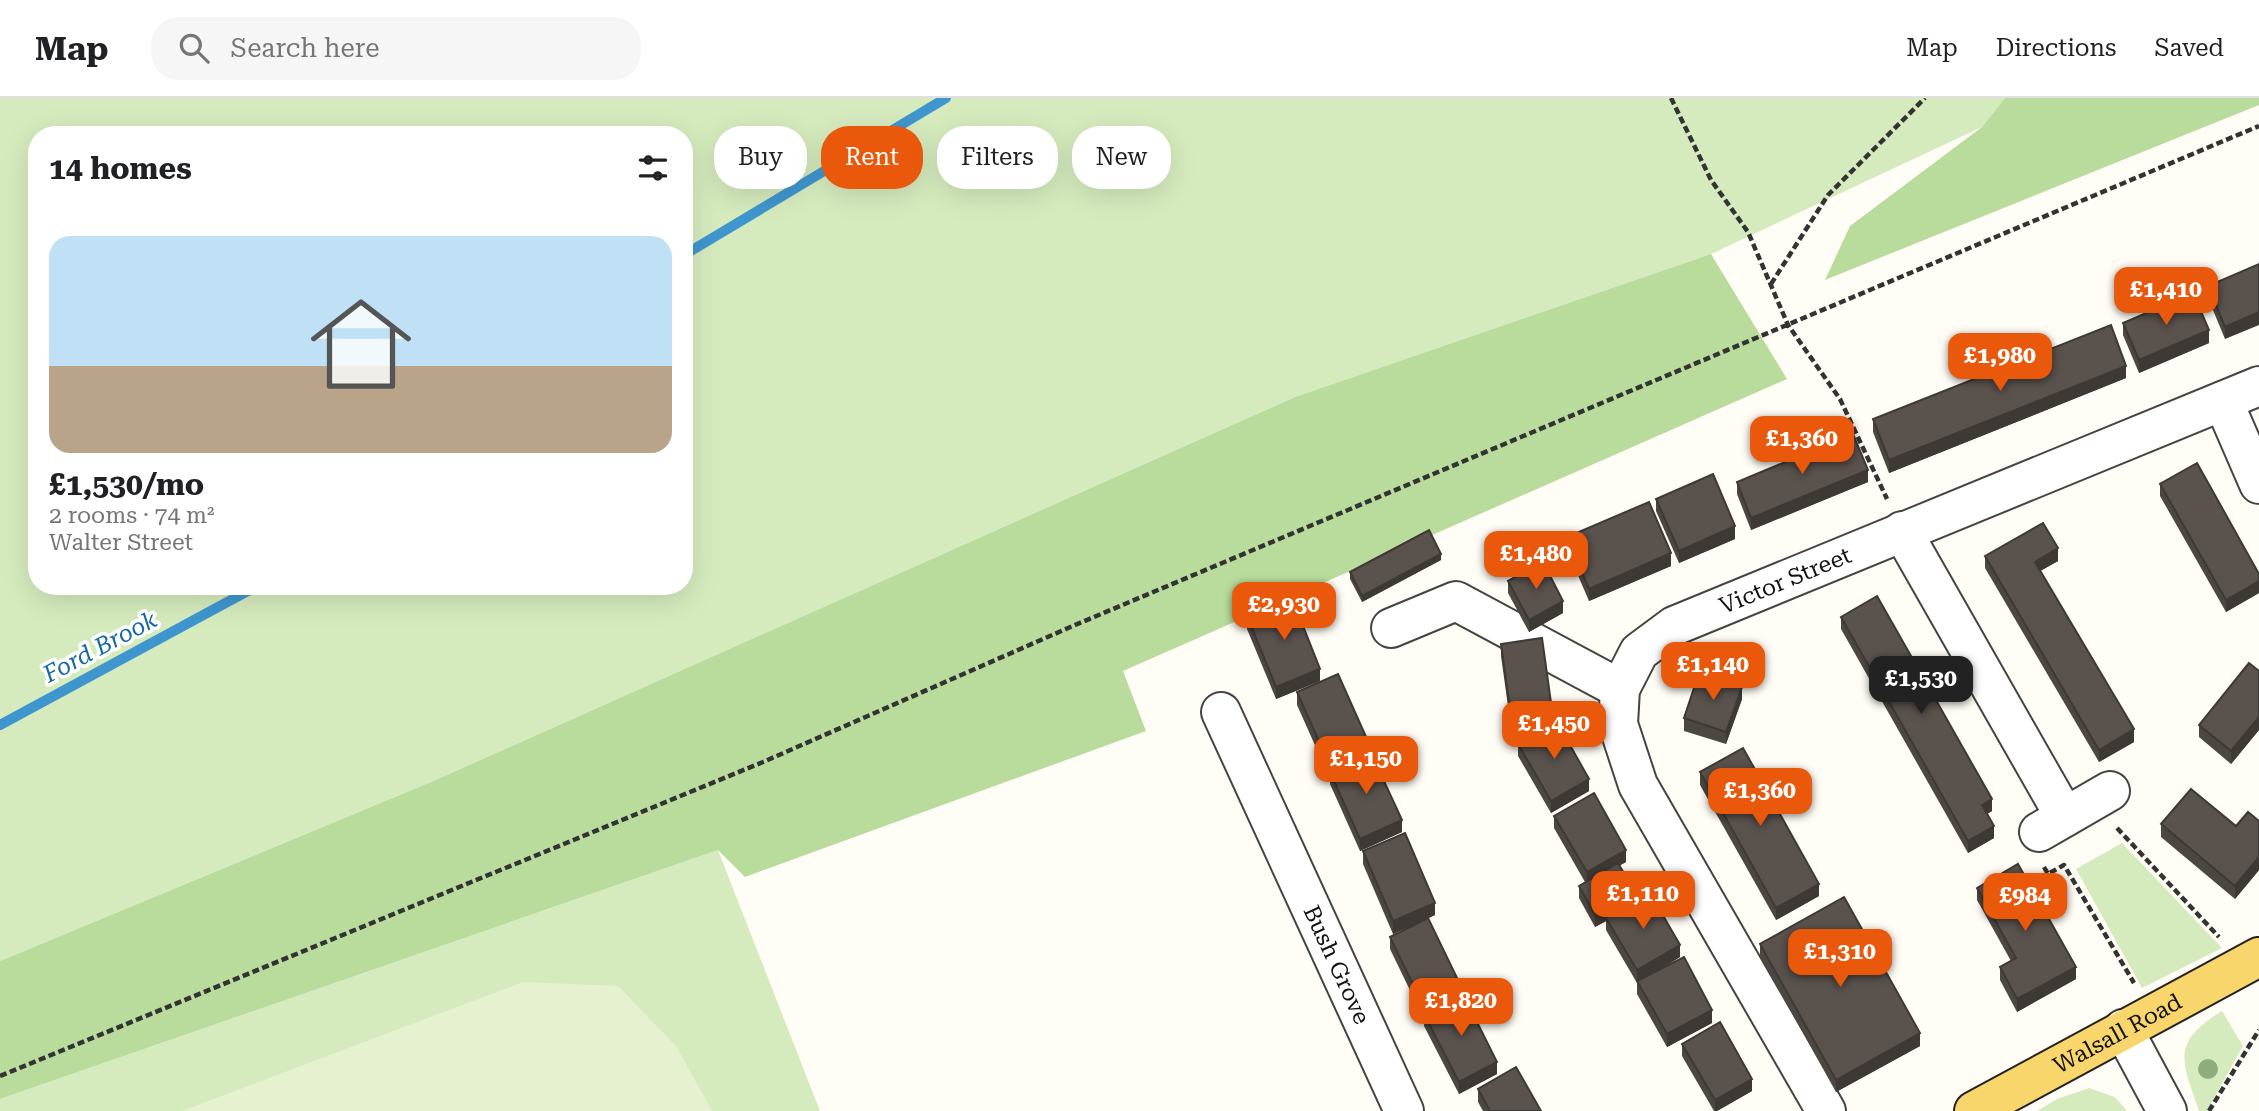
<!DOCTYPE html>
<html lang="en">
<head>
<meta charset="utf-8">
<style>
	:root { --surface:#fff; --page:#f6f6f6; --text:#202124; --muted:#757577; --line:#e0e0e0; --accent:#ea580c }
	body { margin:0; font-family:"Roboto Serif",serif; background:var(--page); color:var(--text); height:100vh; display:flex; flex-direction:column; font-size:26px; white-space:nowrap }
	* { box-sizing:border-box; margin:0 }
	p { font-size:23px; color:var(--muted) }
	.icon { flex:none; width:38px; height:38px; fill:none; stroke:currentColor; stroke-width:2; stroke-linecap:round; stroke-linejoin:round }
	.map { position:relative; flex:1; overflow:hidden }
	.details { position:absolute; left:28px; top:28px; width:665px; height:469px; display:flex; flex-direction:column; background:var(--surface); border-radius:28px; box-shadow:0 7px 28px #0002 }
	.details>* { flex:none }
	.banner { position:absolute; left:714px; top:28px; width:665px; height:63px; display:flex; gap:14px }
	.price { position:absolute; translate:-50% -60px; padding:0 16px; border-radius:14px; background:var(--accent); color:#fff; font-size:23px; line-height:46px; filter:drop-shadow(0 2px 4px #0008) }
	.price::after { content:''; position:absolute; left:50%; top:42px; width:21px; height:16px; margin-left:-10px; background:inherit; clip-path:polygon(0 0,100% 0,50% 100%) }
	.price.active { background:#222; color:#fff }
	ul { padding:0; list-style:none }
	li { display:grid; align-content:center; gap:14px; height:371px; padding:0 21px }
	li+li { border-top:2px solid var(--line) }
	li span { display:grid; place-items:center; height:217px; border-radius:21px; color:#555 }
	li>.icon { margin-inline-start:auto }
	span .icon { width:126px; height:126px; fill:#fffc; stroke-width:1 }
	li b { font-size:30px }
	h2 { display:flex; justify-content:space-between; align-items:center; height:84px; padding:0 21px; font-size:30px }
	.pill { padding:0 24px; border-radius:28px; background:var(--surface); box-shadow:0 7px 28px #0002; font-size:24px; line-height:63px }
	.pill.active { background:var(--accent); color:#fff }
	header { display:flex; align-items:center; gap:42px; box-sizing:border-box; height:98px; padding:0 35px; background:var(--surface); border-bottom:2px solid var(--line) }
	header strong { font-size:33px }
	nav { display:flex; gap:38px; margin-inline-start:auto; font-size:24px }
	.search { width:490px; height:63px; background:var(--page); display:flex; align-items:center; gap:18px; box-sizing:border-box; padding:0 24px; border-radius:28px; color:var(--muted); font-size:26px }
	.map>svg:first-child { display:block }
	.green { fill:#d5ebbd; fill-rule:evenodd }
	.forest { fill:#b9dc9c }
	.pitch { fill:#e6f2cf }
	.lines { fill:none; stroke-linecap:round; stroke-linejoin:round }
	.stream { stroke:#3f96cf; stroke-width:10 }
	.minor-casing { stroke:#444; stroke-width:42 }
	.major-casing { stroke:#222; stroke-width:42 }
	.path { stroke:#333; stroke-width:4.5; stroke-dasharray:7 3.5; stroke-linecap:butt }
	.minor { stroke:#fff; stroke-width:38 }
	.major { stroke:#f9d66b; stroke-width:38 }
	.tree { fill:#8dad7f }
	.wall { fill:#4d4742 }
	.shaded-wall { fill:#3f3936 }
	.building { fill:#5a524d; stroke:#3f3936; stroke-width:2 }
	.labels { text-anchor:middle; dominant-baseline:central; stroke-width:7; stroke-linejoin:round; paint-order:stroke }
	.street-label { font-size:23px; fill:#111; stroke:#fff }
	.water-label { font-size:24px; font-style:italic; fill:#1768a6; stroke:#fff }
</style>
</head>
<body>
<header>
<strong>Map</strong>
<div class="search"><svg class="icon" aria-label="search" viewBox="0 0 24 24"><circle cx="10" cy="10" r="6"/><path d="M15 15l6 6"/></svg>Search here</div>
<nav><a>Map</a><a>Directions</a><a>Saved</a></nav>
</header>
<div class="map">
<svg width="2259" height="1013" viewBox="0 0 2259 1013">
	<rect width="100%" height="100%" fill="#fffdf5"/>
	<path class="green" d="M0,0H2005L1982,29L1711,156L1295,299L431,684L0,863ZM37,37H684V488H37Z
		M2122,745L2222,850L2142,890L2076,771Z
		M718,752L820,1013H0V1001Z
		M2222,913L2243,948L2207,1013H2199C2182,963 2170,945 2222,913Z
		M2089,990L2115,999L2127,1013H2037L2057,1001Z"/>
	<path class="forest" d="M2005,0H2259V7L1825,182L1850,128L1982,29Z
		M1711,156L1787,281L1123,573L1146,633L745,779L718,752L0,1001V863L431,684L1295,299Z"/>
	<path class="pitch" d="M523,884L618,888L676,948L712,1013H182Z"/>
	<g class="lines">
		<path class="stream" d="M684,157L946,0
			M0,627L257,488"/>
		<defs>
			<g id="minor">
				<path d="M2223,303L2259,386"/>
				<path d="M1902,433L2065,719"/>
				<path d="M1391,530L1456,503L1620,591"/>
				<path id="s1" d="M1221,614L1404,1013"/>
				<path d="M2039,734L2110,693"/>
				<path d="M2123,931L2167,1013"/>
				<path id="s2" d="M1826,1013L1638,687L1618,626L1620,591L1639,554L1674,528L2259,288"/>
			</g>
			<g id="major">
				<path id="s3" d="M1974,1013L2259,859"/>
			</g>
		</defs>
		<use href="#minor" class="minor-casing"/>
		<use href="#major" class="major-casing"/>
		<path class="path" d="M1671,0L1711,82L1748,134L1788,227L1840,301L1887,401
			M1771,186L1828,97L1925,0
			M2117,730L2219,839
			M2044,769L2048,776L2064,767L2134,885
			M0,978L763,664L1075,527L2259,28
			M2209,1013L2259,932"/>
		<use href="#minor" class="minor"/>
		<use href="#major" class="major"/>
	</g>
	<circle class="tree" cx="2208" cy="971" r="10"/>
	<path class="wall" d="M2259,166L2225,241L2208,200V188Z
		M2123,225L2209,245L2139,275L2123,237Z
		M2126,280L1889,375L1873,334V321Z
		M1737,384H1868L1751,432L1737,396Z
		M2160,386L2259,476V495L2226,514L2160,398Z
		M1656,401L1735,441L1679,465L1656,413Z
		M1567,439L1671,468L1589,503L1567,452Z
		M1985,458L2058,463L2040,473L2134,644L2099,664L1985,470Z
		M1441,462L1362,504L1350,481V474Z
		M1508,483L1563,515L1529,534L1508,495Z
		M1247,518L1320,583L1276,601L1247,531Z
		M1841,519L1992,713L1987,716L1994,740L1968,755L1841,531Z
		M1501,546L1552,612V625L1511,630L1501,558Z
		M2259,573V632L2231,666L2199,639V627Z
		M1297,594L1367,654L1326,672L1297,607Z
		M1742,601L1726,646L1684,633V620Z
		M1518,646L1589,693L1551,715L1518,658Z
		M1330,674L1402,734L1360,753L1330,686Z
		M1700,674L1819,798L1776,822L1700,687Z
		M1554,718L1626,764L1620,767L1635,803L1680,859L1661,871L1712,925L1667,949L1637,896V885L1606,832V823L1595,829L1579,800V788L1585,784L1554,730Z
		M2259,723V772L2235,801L2161,739V726L2236,728Z
		M1363,753L1435,817L1393,836L1363,766Z
		M1977,790L2076,881L2017,914L2000,882V869L2011,863L1977,802Z
		M1390,839L1459,897L1421,915L1390,851Z
		M1760,846L1920,948L1836,994L1760,858Z
		M1424,916L1497,976L1459,996L1424,928Z
		M1682,946L1752,993L1717,1013H1714L1682,958Z
		M1478,991L1541,1013H1483L1478,1004Z"/>
	<path class="shaded-wall" d="M2259,214V227L2225,241V229Z
		M2209,232V245L2139,275V262Z
		M2126,268V280L1889,375V362Z
		M1868,372V384L1751,432V420Z
		M1735,428V441L1679,465V453Z
		M2058,450V463L2035,476V464Z
		M1671,455V468L1589,503V491Z
		M1441,456V462L1362,504V498Z
		M2259,483V495L2226,514V502Z
		M1563,503V515L1529,534V522Z
		M1320,571V583L1276,601V589Z
		M1742,589V601L1726,646V634Z
		M2259,619V632L2231,666V653Z
		M2134,631V644L2099,664V652Z
		M1367,641V654L1326,672V659Z
		M1589,681V693L1551,715V703Z
		M1992,701V713L1982,719V707Z
		M1402,722V734L1360,753V741Z
		M1994,728V740L1968,755V743Z
		M1626,752V764L1587,786V774Z
		M2259,759V772L2235,801V788Z
		M1819,786V798L1776,822V810Z
		M1635,794V806L1606,820V823L1595,829V817Z
		M1435,805V817L1393,836V823Z
		M1680,847V859L1637,885V872Z
		M2076,869V881L2017,914V901Z
		M1459,884V897L1421,915V903Z
		M1712,912V925L1667,949V936Z
		M1920,935V948L1836,994V982Z
		M1497,964V976L1459,996V984Z
		M1752,981V993L1717,1013H1715V1002Z"/>
	<path class="building" d="M2259,166V214L2225,229L2208,188Z
		M2193,195L2209,232L2139,262L2123,225Z
		M2111,227L2126,268L1889,362L1873,321Z
		M1853,336L1868,372L1751,420L1737,384Z
		M2197,365L2259,476V483L2226,502L2160,386Z
		M1713,376L1735,428L1679,453L1656,401Z
		M1649,404L1671,455L1589,491L1567,439Z
		M2043,425L2058,450L2035,464L2134,631L2099,652L1985,458Z
		M1429,432L1441,456L1362,498L1350,474Z
		M1543,464L1563,503L1529,522L1508,483Z
		M1877,498L1992,701L1982,707L1994,728L1968,743L1841,519Z
		M1292,500L1320,571L1276,589L1247,518Z
		M1542,540L1552,612L1511,618L1501,546Z
		M2249,565L2259,573V619L2231,653L2199,627Z
		M1699,575L1742,589L1726,634L1684,620Z
		M1338,576L1367,641L1326,659L1297,594Z
		M1557,624L1589,681L1551,703L1518,646Z
		M1743,650L1819,786L1776,810L1700,674Z
		M1371,655L1402,722L1360,741L1330,674Z
		M2191,691L2236,728L2248,714L2259,723V759L2235,788L2161,726Z
		M1594,695L1626,752L1587,774L1554,718Z
		M1405,735L1435,805L1393,823L1363,753Z
		M1618,765L1635,794L1595,817L1579,788Z
		M2018,766L2076,869L2017,901L2000,869L2016,860L1977,790Z
		M1650,795L1680,847L1637,872L1606,820Z
		M1844,799L1920,935L1836,982L1760,846Z
		M1428,820L1459,884L1421,903L1390,839Z
		M1684,859L1712,912L1667,936L1637,883Z
		M1463,896L1497,964L1459,984L1424,916Z
		M1720,924L1752,981L1715,1002L1682,946Z
		M1516,969L1541,1013H1490L1478,991Z"/>
	<g class="labels">
		<g class="street-label">
			<text stroke="none"><textPath href="#s2" startOffset="681">Victor Street</textPath></text>
			<text stroke="none"><textPath href="#s1" startOffset="278">Bush Grove</textPath></text>
			<text stroke="none"><textPath href="#s3" startOffset="163">Walsall Road</textPath></text>
		</g>
		<g class="water-label">
			<text transform="translate(100 549) rotate(-28)">Ford Brook</text>
		</g>
	</g>
</svg>
<b class="price" style="left:2166px;top:229px">£1,410</b>
<b class="price" style="left:2000px;top:295px">£1,980</b>
<b class="price" style="left:1802px;top:378px">£1,360</b>
<b class="price" style="left:1536px;top:493px">£1,480</b>
<b class="price" style="left:1284px;top:544px">£2,930</b>
<b class="price" style="left:1713px;top:604px">£1,140</b>
<b class="price active" style="left:1921px;top:618px">£1,530</b>
<b class="price" style="left:1554px;top:663px">£1,450</b>
<b class="price" style="left:1366px;top:698px">£1,150</b>
<b class="price" style="left:1760px;top:730px">£1,360</b>
<b class="price" style="left:1643px;top:833px">£1,110</b>
<b class="price" style="left:2025px;top:835px">£984</b>
<b class="price" style="left:1840px;top:891px">£1,310</b>
<b class="price" style="left:1461px;top:940px">£1,820</b>
<div class="banner">
<a class="pill">Buy</a>
<a class="pill active">Rent</a>
<a class="pill">Filters</a>
<a class="pill">New</a>
</div>
<section class="details">
<h2>14 homes<svg class="icon" aria-label="filters" viewBox="0 0 24 24"><path d="M4 7h16M4 17h16"/><circle cx="9" cy="7" r="2"/><circle cx="15" cy="17" r="2"/></svg></h2>
<ul>
<li><span style="background:linear-gradient(#bfe0f5 60%,#b9a48a 0)"><svg class="icon" aria-label="home" viewBox="0 0 24 24"><path d="M3 11l9-7 9 7M6 9v11h12V9"/></svg></span><div><b>£1,530/mo</b><p>2 rooms · 74 m²</p><p>Walter Street</p></div></li>
</ul>
</section>
</div>
</body>
</html>
